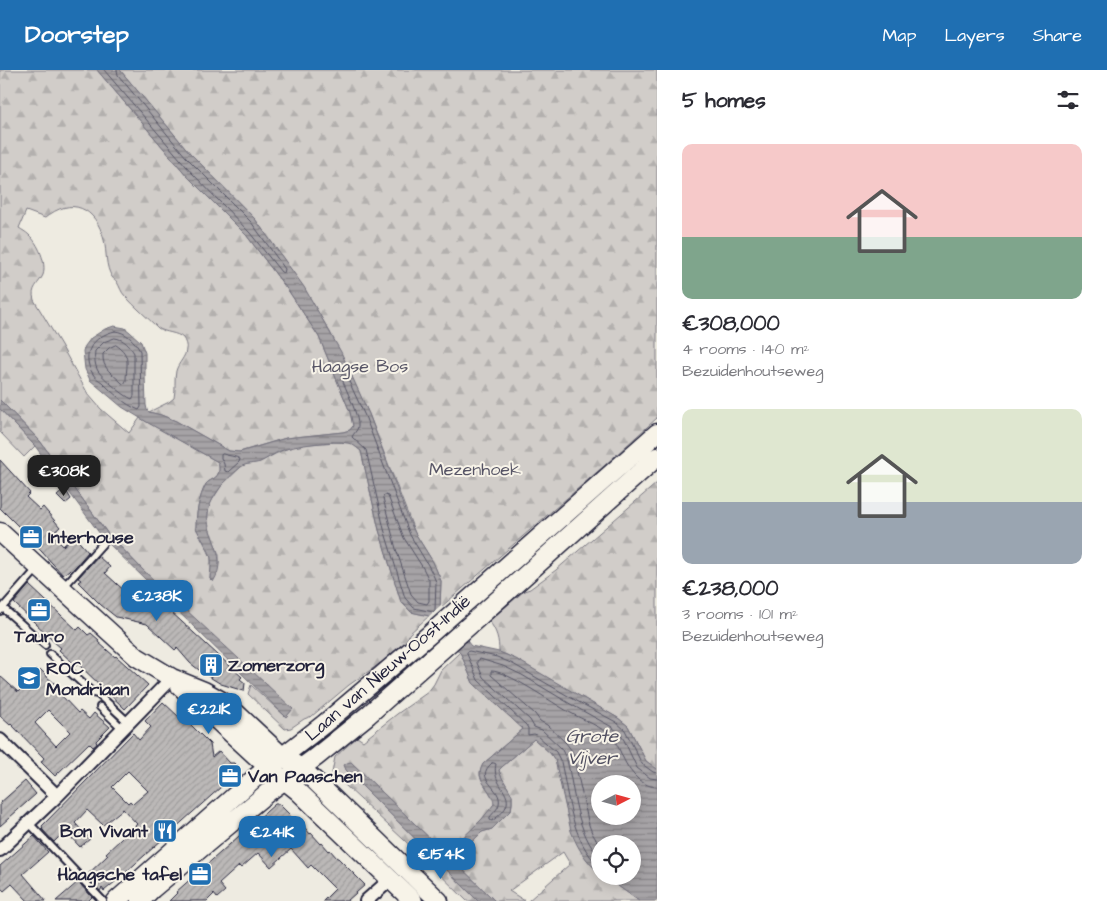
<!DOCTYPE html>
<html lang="en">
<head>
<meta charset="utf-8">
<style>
	:root { --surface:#fff; --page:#f7f7f7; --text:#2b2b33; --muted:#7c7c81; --accent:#1f6fb2 }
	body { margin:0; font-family:"Architects Daughter",sans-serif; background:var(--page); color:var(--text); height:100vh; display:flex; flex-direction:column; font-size:19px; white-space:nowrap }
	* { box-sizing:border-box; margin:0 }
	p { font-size:16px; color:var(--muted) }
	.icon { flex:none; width:28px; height:28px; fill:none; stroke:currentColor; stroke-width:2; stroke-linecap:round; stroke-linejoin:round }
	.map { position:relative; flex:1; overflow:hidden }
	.details { display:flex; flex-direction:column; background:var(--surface); width:450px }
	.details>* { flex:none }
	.needle { width:32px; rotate:84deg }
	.tools { position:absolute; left:591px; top:705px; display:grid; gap:10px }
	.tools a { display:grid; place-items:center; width:50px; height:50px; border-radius:50%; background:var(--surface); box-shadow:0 2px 12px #0003; font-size:25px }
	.price { position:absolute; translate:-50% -42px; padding:0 11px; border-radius:10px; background:var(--accent); color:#fff; font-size:16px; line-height:32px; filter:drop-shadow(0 1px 2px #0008) }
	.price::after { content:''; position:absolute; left:50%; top:30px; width:15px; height:11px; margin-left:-8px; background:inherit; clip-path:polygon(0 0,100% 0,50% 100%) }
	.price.on { background:#222; color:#fff }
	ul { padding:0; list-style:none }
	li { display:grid; align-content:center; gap:10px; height:265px; padding:0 25px }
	li span { display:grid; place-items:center; height:155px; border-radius:10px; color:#555 }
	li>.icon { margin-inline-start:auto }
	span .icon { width:90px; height:90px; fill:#fffc; stroke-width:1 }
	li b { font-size:21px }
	h2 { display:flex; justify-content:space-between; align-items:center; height:60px; padding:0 25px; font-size:21px }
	header { display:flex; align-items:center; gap:30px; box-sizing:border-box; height:70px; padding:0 25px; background:var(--accent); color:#fff }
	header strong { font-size:24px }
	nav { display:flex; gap:28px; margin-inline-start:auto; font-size:18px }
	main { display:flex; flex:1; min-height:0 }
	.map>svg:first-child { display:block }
	.green { fill:#d1cdc9; stroke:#7a7882 }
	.forest { fill:url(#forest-firs); stroke:#7a7882 }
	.water { fill:url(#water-rules); stroke:#716f7b; fill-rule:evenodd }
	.pier { fill:#eeebe1 }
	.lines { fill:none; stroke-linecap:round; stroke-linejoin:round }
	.shore { stroke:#575666; stroke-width:1 }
	.building { fill:url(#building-hatch); stroke:#22223b; fill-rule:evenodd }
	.lane-casing { stroke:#22223b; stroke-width:10 }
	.street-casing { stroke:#22223b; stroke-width:16 }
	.secondary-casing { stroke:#22223b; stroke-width:21 }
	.lane { stroke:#f7f3e8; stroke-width:6 }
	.street { stroke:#f7f3e8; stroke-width:12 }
	.secondary { stroke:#f7f3e8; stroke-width:18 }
	.labels { text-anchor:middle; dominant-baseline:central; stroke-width:4; stroke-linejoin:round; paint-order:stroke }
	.park-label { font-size:18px; fill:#575566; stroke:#f7f3e8 }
	.poi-label { font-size:18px; font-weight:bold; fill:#22223b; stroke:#f7f3e8; text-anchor:start }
	.street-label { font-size:18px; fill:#22223b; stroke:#f7f3e8 }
	.water-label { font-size:19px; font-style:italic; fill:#504f60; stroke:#f7f3e8 }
</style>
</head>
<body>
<header>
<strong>Doorstep</strong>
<nav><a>Map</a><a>Layers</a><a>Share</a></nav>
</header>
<main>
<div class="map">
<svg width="657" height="831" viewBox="0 0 657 831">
	<defs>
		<pattern id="forest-firs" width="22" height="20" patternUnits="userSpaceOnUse" patternTransform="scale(1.25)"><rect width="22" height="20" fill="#d1cdc9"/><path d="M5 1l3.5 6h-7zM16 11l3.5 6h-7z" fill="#b3b0ae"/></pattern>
		<pattern id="water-rules" width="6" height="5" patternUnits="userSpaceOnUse" patternTransform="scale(1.25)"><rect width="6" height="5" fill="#a6a3a6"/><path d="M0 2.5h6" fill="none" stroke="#878488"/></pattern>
		<pattern id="building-hatch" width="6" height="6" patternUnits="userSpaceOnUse" patternTransform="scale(1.25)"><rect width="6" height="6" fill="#bbb8b7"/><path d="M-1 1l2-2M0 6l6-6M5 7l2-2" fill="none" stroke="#a09e9e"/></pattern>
	</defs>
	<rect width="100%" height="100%" fill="#eeebe1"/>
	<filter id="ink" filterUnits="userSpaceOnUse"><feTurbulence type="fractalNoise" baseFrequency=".02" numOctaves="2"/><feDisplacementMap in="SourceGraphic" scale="10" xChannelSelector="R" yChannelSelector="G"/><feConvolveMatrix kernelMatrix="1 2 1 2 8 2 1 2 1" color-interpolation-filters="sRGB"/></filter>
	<g filter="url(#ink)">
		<path class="green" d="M314,719L430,831H422L308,723Z"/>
		<path class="forest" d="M0,0H97L188,107L247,166L290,223L319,267L350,342L353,356L350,360L343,362L286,368L239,382L229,381L176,351L161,345L149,342L169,332L174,328C176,319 174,310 176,301C178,293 186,287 186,279C187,276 185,271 183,268C177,262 165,263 158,258C147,247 135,237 125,226C121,222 120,217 117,212C114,208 115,211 112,207C105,196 107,182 104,170C96,137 71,126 45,148L26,141L19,158C22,160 26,162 29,165C38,173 47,193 43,205C39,214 30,218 34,230L61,275L88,324L101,339L129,363L140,348L218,392C219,396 220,399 218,404C216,409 209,410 206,414C199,427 196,444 196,458C200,466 209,481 211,488C212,495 210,503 210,509L219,494V485L207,453L209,435L222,415L243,395L260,392L281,381L297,375L336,372L351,373L361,381L379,460L401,532L411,542L429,546L409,564L407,571L398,578L382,592L349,615L312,646L304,649L291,658L285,659L248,624L251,615L286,647L291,641L143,500L108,464L40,371L0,330Z
			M120,0H657V348L604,396L440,538L441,511L439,506L433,492L415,463L369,344L330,262L299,211L255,149L190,83Z
			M0,339L35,376L24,387L0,362Z
			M657,413V699L646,691L628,656L618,648L507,585L499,582C499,570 497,561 489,551L524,521L530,519L556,500Z
			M530,482L537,489L456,558L452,553Z
			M442,561L446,566L415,595L410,592L424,576Z
			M460,582L473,613L523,659L483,694L480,702V706L495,732C490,744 457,773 446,784L351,692L346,700L478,831H467L418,783L332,703L335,687L357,667L363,671L397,644L428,622L434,614L441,600Z
			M406,597L409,600L325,674L322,670L379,623Z
			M534,669L550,683L555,690C567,730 566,775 600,803V806H604L639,831H528L570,794L563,782L509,821L525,831H495L453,790L482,762L492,759L511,740L512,734V725L501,706L499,700L503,696Z"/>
		<path class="water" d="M97,0H120L190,83L255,149L304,217L341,282L369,344L408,448L415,463L433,492L439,506L441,511L440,538L471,576L499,582L516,589L578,625L618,648L628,656L646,691L657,699V831H639L604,806H632V774H600V803C586,792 577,777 571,761L555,690L550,683L534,669L503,696L499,700L501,706L512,725V733L511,740L492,759L482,762L453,790L495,831H478L346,700L344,695L347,693L351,692L446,784L482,749L494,734C493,719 473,711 483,694L523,659L473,613L461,584L429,546L411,542L405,535L401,532L379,460L361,381C357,378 353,374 348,373C333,370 295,375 280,381C273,384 267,389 260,392C254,394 246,393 241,397C229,406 216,420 210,435C199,463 232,482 213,512L210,509C210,503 212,495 211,488C210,481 200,466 196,458C196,444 199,427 206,414C209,410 216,409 218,404C220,400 219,396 218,392L150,354L122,337L90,310L85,299L83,281L85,276L91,268L105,259L114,256L125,258L130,262L141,272L145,283V306L146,335L147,340L149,342L161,345L176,351L229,381L240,382L286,368L343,362L350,360L353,356L350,342L319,267L290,223L247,166L188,107ZM600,714H632V746H600Z
			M0,330L40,371L108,464L143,500L293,639L286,647L103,468L35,376L0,339Z"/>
		<path class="pier" d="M442,534V537L454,551L440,563L427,548Z"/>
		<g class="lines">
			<path class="shore" d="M104,0L192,103L250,163L281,202L284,203L285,199L251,152L186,87L118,5L117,0
				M115,261C126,262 135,271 140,281L141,337L139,340C124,334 113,323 102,312C99,310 95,308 93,304C80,284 93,266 115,261Z
				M115,268C124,269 130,276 134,283V326L132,329C124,326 103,308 98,301C95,296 94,287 95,281L104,272Z
				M116,275C132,285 126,295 126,311L124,314L122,313C112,303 102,299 103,284L109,278Z
				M343,304L346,305L365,346L410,465L428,495L434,507L436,512L435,540L433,542L414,538L405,528L384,459L366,380L352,367C353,364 357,361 358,357C360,348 345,317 341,307Z
				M223,384C228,386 236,386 240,389L239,392L228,402L225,401L224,394L221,388V385Z
				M385,425L388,426L404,468L423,498L429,510V531L427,534L418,532L411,524L396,479L383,428Z
				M492,693H494L496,694C490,720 527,726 492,751L490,750V747C493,743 498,739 499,734C503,717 472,710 492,693Z
				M600,776L592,763L589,755L574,688L572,681L566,673L547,655L540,651L535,644L491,605V601C506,600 554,634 569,642C583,650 603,657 613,668C616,672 618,677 620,681C625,693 630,702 639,710C645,714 650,717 657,717
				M600,788C576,762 575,723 567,690L561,678L542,660L534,657L530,650L483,607L477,593V591L480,589L503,596L522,605L572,635L612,657L620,664L624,670L637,698L650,708L657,709
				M600,797C571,771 569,727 561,692L556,682L537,665L534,664L528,665V658L526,655L478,610L467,584V582L469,581L497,587L513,594L575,630L616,652L625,660L642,694L653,702L657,703"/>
		</g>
		<path class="building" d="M0,390L30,423L26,427L40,440L43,437L60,457L52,464L63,476L74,466L88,482L71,502L69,500L63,505L20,458L0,438Z
			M65,419L71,429L65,434L57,426Z
			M98,486L110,497L105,503L128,524L134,518L139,516L147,518L150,522L153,529L158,530L242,607L240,609L245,613L244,621L221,614L203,603L190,593L177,578L175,580L147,554L116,547L101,535L78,512L81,510L78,508Z
			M29,515L77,560L80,557L88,565L91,563L99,570L98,572L115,587L116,586L148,615L125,639L78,594L76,596L59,580L61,578L53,571V570L14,533Z
			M41,600L47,606V607L59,617L58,619L64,623L62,626L78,643L80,641L89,649L94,643L110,657L96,671L97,674L93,677L89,673L55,706L41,692L44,688L11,654L10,655L0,646V606L18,622ZM48,640L70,662L56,676L35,653Z
			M163,632L179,647L182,649L183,647L210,674L212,687L219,681L230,693H234L240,700L116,811L104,821L102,818L100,821L86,806L108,785L106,783L137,754L123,739L103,755L87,740L75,753L90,769L80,777L65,761L54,772L42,759L43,758L42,756L133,663L139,670L151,657L145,651ZM128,701L148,721L133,734L130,731L128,733L112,717Z
			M25,711L36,724L0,756V733Z
			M275,734H279L294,749H295L300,755L302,754L310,764L311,763L321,774L322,773L329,781L330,780L337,788H338L365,815L347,831H323L335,819L311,795L308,798L291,779L271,797L258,783L241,798L239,796L219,814L225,821L217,828L214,824L207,831H169L177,823L176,822Z
			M34,766L48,782L23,804L46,831H28L12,814L4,821L0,817V796Z
			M78,812L92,827L88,831H56Z"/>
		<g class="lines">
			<defs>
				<path id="lane" d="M67,513L104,472
					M3,538L45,575
					M0,541L38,498
					M50,584L93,623L98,624L129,653
					M100,637L123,659
					M29,753L103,831"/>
				<path id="street" d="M0,670L57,726
					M0,780L57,726L172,608
					M366,831L391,809"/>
				<path id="secondary" d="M0,462L137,587L172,608L204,621L220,630L236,643L283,687L301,698L314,710L439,831
					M180,616L269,698L298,721L413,831
					M116,831L256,707L324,654L429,565L657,363
					M140,831L152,819L267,723L316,687L368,645L472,553L657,387"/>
			</defs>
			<use href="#lane" class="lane-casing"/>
			<use href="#street" class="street-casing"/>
			<use href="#secondary" class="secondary-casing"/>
			<use href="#lane" class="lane"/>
			<use href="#street" class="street"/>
			<use href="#secondary" class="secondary"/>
		</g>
	</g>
	<defs>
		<symbol id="office-square" viewBox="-11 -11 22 22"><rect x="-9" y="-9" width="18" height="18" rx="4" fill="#1f6fb2" stroke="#f7f3e8"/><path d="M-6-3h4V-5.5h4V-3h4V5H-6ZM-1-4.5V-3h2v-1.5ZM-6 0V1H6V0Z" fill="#fff"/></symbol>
		<symbol id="building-square" viewBox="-11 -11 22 22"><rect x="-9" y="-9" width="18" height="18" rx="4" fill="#1f6fb2" stroke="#f7f3e8"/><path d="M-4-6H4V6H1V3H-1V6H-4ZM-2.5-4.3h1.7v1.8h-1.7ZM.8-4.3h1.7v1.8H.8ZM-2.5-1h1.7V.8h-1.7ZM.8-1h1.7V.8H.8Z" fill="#fff"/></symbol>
		<symbol id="university-square" viewBox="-11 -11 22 22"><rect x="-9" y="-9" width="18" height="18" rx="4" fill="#1f6fb2" stroke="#f7f3e8"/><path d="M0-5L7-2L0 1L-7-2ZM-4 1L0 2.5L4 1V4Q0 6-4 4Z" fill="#fff"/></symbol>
		<symbol id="restaurant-square" viewBox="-11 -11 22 22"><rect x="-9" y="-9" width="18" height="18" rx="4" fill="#1f6fb2" stroke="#f7f3e8"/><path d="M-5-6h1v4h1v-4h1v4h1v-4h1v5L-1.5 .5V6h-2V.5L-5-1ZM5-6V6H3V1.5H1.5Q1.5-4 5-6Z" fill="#fff"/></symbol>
	</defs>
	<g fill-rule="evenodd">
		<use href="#office-square" x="17" y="453" width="28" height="28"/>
		<use href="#office-square" x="25" y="526" width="28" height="28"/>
		<use href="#building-square" x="197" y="581" width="28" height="28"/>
		<use href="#university-square" x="15" y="594" width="28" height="28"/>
		<use href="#office-square" x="216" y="692" width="28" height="28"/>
		<use href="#restaurant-square" x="151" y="747" width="28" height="28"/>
		<use href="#office-square" x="186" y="790" width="28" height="28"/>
	</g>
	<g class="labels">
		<g class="park-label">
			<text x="360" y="296">Haagse Bos</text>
			<text x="475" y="399">Mezenhoek</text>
		</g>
		<g class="poi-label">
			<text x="48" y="467">Interhouse</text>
			<text x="39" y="566" text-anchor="middle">Tauro</text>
			<text x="228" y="595">Zomerzorg</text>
			<text x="46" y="598">ROC<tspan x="46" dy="21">Mondriaan</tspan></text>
			<text x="248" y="706">Van Paaschen</text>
			<text x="148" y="761" text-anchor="end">Bon Vivant</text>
			<text x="182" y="804" text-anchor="end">Haagsche tafel</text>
		</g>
		<g class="street-label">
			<text transform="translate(388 598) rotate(-41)">Laan van Nieuw-Oost-Indië</text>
		</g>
		<g class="water-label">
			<text x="592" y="666">Grote<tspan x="592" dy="22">Vijver</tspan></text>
		</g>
	</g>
</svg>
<div class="tools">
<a><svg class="needle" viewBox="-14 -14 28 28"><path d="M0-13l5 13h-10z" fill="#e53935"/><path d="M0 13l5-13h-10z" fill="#7c7c81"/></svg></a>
<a><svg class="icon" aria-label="locate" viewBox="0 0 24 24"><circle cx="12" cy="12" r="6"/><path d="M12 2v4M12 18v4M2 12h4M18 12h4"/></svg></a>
</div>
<b class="price on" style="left:64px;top:427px">€308K</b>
<b class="price" style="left:157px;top:552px">€238K</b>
<b class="price" style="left:209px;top:665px">€221K</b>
<b class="price" style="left:272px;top:788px">€241K</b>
<b class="price" style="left:441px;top:810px">€154K</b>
</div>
<section class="details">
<h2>5 homes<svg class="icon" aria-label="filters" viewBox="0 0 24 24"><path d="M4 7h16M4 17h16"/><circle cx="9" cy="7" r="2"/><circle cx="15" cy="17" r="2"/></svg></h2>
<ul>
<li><span style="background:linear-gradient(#f6c9c9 60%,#7fa58c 0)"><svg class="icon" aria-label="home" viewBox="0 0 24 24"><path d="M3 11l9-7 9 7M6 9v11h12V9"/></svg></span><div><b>€308,000</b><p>4 rooms · 140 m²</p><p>Bezuidenhoutseweg</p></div></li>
<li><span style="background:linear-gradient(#dfe7d0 60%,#9aa5b1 0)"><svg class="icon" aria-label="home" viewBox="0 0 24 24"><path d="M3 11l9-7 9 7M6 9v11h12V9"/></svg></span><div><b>€238,000</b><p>3 rooms · 101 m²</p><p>Bezuidenhoutseweg</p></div></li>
</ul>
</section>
</main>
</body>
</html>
